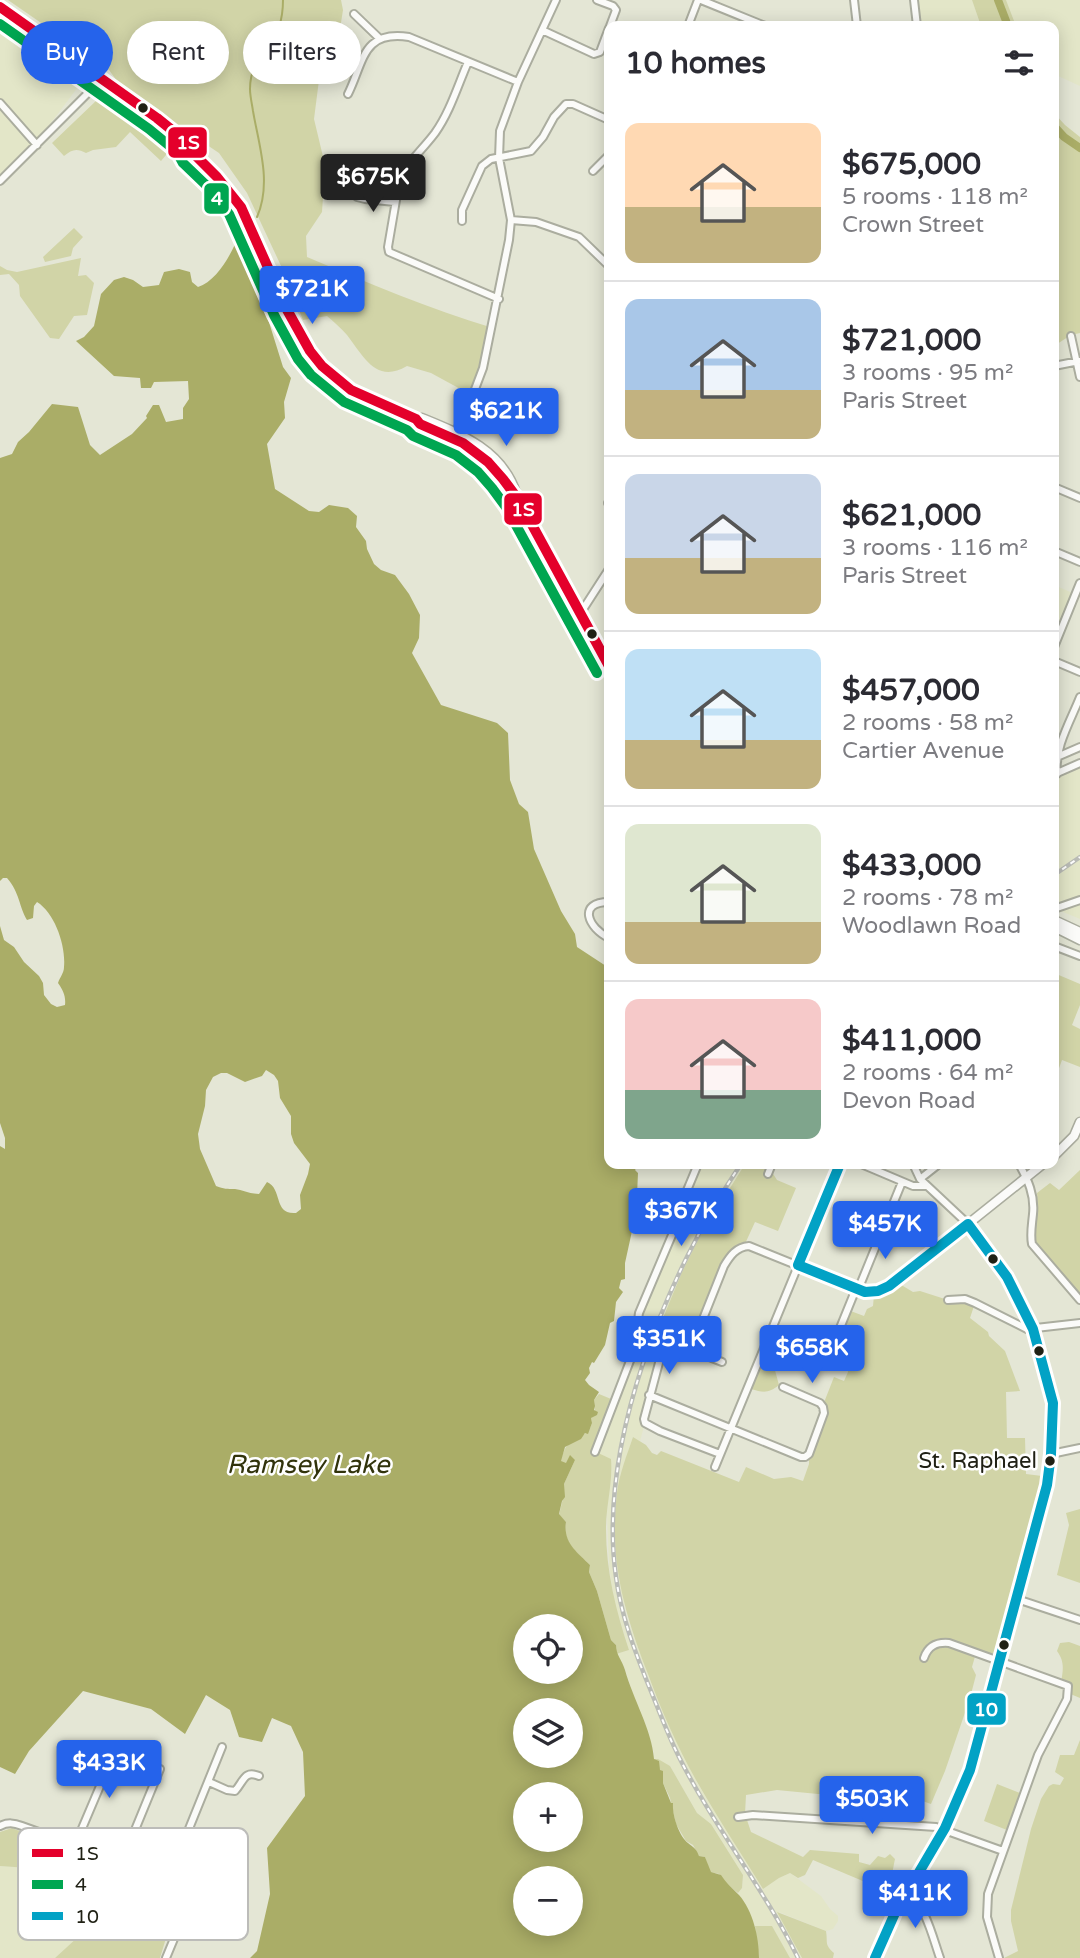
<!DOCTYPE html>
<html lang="en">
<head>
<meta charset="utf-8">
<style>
	:root { --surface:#fff; --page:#f2f2f3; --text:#2b2b33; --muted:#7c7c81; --line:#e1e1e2; --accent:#2563eb }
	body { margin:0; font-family:"Varela Round",sans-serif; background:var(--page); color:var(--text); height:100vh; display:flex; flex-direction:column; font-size:26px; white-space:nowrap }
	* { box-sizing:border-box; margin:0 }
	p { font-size:23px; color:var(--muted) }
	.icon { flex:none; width:38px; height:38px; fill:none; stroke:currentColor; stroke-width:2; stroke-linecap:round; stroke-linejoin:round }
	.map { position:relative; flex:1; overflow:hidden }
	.panel { position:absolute; left:604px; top:21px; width:455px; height:1148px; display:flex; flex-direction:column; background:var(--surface); border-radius:14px; box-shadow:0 4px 18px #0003 }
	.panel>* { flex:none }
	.banner { position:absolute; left:21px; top:21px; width:478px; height:63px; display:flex; gap:14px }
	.tools { position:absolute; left:513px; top:1614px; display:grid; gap:14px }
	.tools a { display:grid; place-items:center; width:70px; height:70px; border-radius:50%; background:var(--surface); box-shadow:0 4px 18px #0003; font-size:35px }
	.price { position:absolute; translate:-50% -60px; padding:0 16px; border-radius:7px; background:var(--accent); color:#fff; font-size:23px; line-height:46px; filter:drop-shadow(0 2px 4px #0008) }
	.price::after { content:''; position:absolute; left:50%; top:42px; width:21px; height:16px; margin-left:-10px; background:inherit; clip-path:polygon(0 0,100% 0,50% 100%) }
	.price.selected { background:#222; color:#fff }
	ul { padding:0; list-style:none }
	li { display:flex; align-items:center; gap:21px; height:175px; padding:0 21px }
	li+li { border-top:2px solid var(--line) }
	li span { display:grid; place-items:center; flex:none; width:196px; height:140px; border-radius:14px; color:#555 }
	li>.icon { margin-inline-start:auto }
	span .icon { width:84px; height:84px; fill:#fffc; stroke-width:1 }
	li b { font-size:30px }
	h2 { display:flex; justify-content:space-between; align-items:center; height:84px; padding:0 21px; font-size:30px }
	.tag { padding:0 24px; border-radius:32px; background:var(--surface); box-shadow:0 4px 18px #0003; font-size:24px; line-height:63px }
	.tag.selected { background:var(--accent); color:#fff }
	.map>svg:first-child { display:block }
	.built { fill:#e3e6c8 }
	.green { fill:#d1d4a7 }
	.water { fill:#aaad67; fill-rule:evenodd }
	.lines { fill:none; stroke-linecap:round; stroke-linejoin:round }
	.stream { stroke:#aaad67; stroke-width:2 }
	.river { stroke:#aaad67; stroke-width:8 }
	.minor-casing { stroke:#abad9f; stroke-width:10 }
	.major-casing { stroke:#abad9f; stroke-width:11 }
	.minor { stroke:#fbfbf9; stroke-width:6 }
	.major { stroke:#fbfbf9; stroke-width:8 }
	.rail-casing { stroke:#babcb6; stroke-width:4.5 }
	.rail { stroke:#fff; stroke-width:2; stroke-dasharray:5; stroke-linecap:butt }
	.bus-1-casing { stroke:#fff; stroke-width:16 }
	.bus-2-casing { stroke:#fff; stroke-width:16 }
	.bus-3-casing { stroke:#fff; stroke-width:16 }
	.bus-1 { stroke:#e4002b; stroke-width:10 }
	.bus-2 { stroke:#00a651; stroke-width:10 }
	.bus-3 { stroke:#02a2c5; stroke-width:10 }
	.bus-dot { fill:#202115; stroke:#fff; stroke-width:2.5 }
	.labels { text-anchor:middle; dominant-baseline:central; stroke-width:5; stroke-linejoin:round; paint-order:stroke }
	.bus-label { font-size:22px; fill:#202115; stroke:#fff; text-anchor:end }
	.water-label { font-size:26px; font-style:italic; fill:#31330b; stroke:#fff }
	.key { fill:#fff; stroke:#bcbcb9; stroke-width:2 }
	.key-label { font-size:19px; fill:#202115 }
	.line-badge { stroke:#fff; stroke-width:2.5 }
	.badge-label { font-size:19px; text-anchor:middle; font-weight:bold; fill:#fff }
</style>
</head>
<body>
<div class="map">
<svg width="1080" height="1958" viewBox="0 0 1080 1958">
	<rect width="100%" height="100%" fill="#e4e6d5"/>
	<path class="built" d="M914,0H972L981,26H918Z
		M1006,0H1080V86L1054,74V26H1016Z
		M0,24L36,51L78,87L38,140L0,178Z
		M1054,585L1075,594L1054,646Z
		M1080,763V919L1056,909L1054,910V776Z
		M699,1164H745L712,1215L682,1272L658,1330L670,1343L666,1346L640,1441L633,1437L620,1476L615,1525L618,1570L627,1618L653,1688L672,1732L698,1784L763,1889L779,1878L790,1873L821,1896L830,1909L838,1916V1921L833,1929L826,1931L779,1912L802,1958H790L772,1926H755L738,1893L742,1888L743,1875L711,1824L697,1813L670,1766L654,1759V1753L644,1720L635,1701L625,1669L616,1654L629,1650L614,1602L609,1566L607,1513L611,1469L596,1453L638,1340V1319Z
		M0,1866L29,1868L32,1884L38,1886L73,1908L79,1936L55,1958H0Z"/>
	<path class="green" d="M8,0H341L343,10L340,29L319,80L314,119L325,165L322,212L306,236L307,257C369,283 429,309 493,328L475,389L464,391L431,373L407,366C376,384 364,357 347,335C341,328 334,322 327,316L303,320L282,268L247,193L219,153L122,88L109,70Z
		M972,0H1006L1016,26H981Z
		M98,99L171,149L161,161L130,132L116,147L93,150L86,153C77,148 72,149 64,156L52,143Z
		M1054,113L1065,125L1080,137V333L1071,335L1054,346Z
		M74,228L83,237L73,248L71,256L45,262L43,257Z
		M81,258L78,276L86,275L94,283L87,315L74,316L59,339L50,338L20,296L19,285L9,274L0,275V266L7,270L17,272Z
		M1054,973L1080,984V1005L1072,1025L1080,1029V1067L1062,1060L1054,1082Z
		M745,1164H772L770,1169L777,1180L796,1188L778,1231L755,1222L744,1246L731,1256L691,1349L670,1343L658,1330L682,1272L700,1236Z
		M1080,1170V1296L1037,1246C1029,1231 1039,1211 1037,1193L1050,1183L1059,1190Z
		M898,1283L913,1292L920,1291L948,1300L975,1303L970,1318L988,1332L989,1336L1005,1351L1020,1391L1006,1392L1007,1438H1025L1026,1474L1042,1476L999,1650L987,1656L976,1653L972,1667L976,1675L970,1698L945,1771L931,1804L905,1795L857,1793L818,1794L777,1790L746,1795L745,1814L751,1832L803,1857L810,1850L859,1854V1862L870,1865L878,1856L885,1858L890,1854L895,1859C892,1872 893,1884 877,1887L813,1860L805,1875L798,1878L790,1873L779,1878L763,1889C741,1853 717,1817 696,1780C677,1746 661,1710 648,1674C624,1612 609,1560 617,1493C619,1474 627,1455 633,1437L646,1445L652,1453L657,1455L661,1451L739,1482L746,1467L774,1479L791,1477L803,1481L809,1464V1454L824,1414L823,1405L834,1377L844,1381L848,1372L841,1328L848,1310L864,1316L867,1309L873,1306L874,1295L883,1292Z
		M764,1359L773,1363L779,1385C769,1393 764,1393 751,1389Z
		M599,1394L616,1401L596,1452L611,1459C613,1482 606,1505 606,1529C606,1571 616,1611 629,1650L616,1654V1645L611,1640L597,1591L589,1572L590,1565C576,1551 563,1545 566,1522L559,1515L564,1494V1484L575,1460L566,1464L560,1461C562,1457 564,1449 567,1446C576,1436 595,1434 591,1418L595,1411L594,1400Z
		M1080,1509V1583L1057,1575L1069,1525L1066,1513Z
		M1069,1642L1080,1646V1698L1068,1693V1686L1061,1683C1063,1670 1065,1662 1057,1651L1060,1643Z
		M1080,1740V1958H1004L1018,1951L1011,1921V1910L1031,1829L1041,1799L1049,1786L1053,1784L1060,1785L1064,1778L1055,1772L1060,1755H1074Z
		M654,1759H658L670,1766L697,1813L711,1824L743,1875L742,1888L738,1893L724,1882L719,1874L710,1872L705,1857L699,1856L693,1845L686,1841L676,1824L670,1798L663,1783L660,1770Z
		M997,1784L1020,1793L1007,1830L984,1821Z
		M12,1828L179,1895L160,1958H55L79,1936L73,1909L38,1886L32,1884L29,1868L0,1866V1832Z
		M777,1912L826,1931C828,1943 824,1944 834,1953L833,1958H802Z
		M755,1926H772L790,1958H759Z"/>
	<path class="water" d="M239,235L243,239L283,367L291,378L284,402L285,418L267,444L275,489L309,511L319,512L329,505L348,508L357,516L356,527L366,541L367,549L374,564L381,570L395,575L409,594L420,615L419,638L412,653L441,705L497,723L508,733L510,780L519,804L528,812L534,849L561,911L575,934L577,947L609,968V1164H639L635,1170L638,1173L637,1195L634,1222L625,1263V1279L621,1280L619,1288L623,1292L616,1302L614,1321L610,1323L605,1345L594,1363L592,1362L589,1368L590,1373L585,1380L589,1385L599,1392L594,1400L595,1406L594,1410L598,1412L597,1415L591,1418L592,1423L588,1434L585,1433L581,1439L565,1447L561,1461L566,1463L570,1455L575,1460L564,1484L565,1497L562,1501L559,1514L566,1522C563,1543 577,1552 590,1565L589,1572L597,1591L611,1640L616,1645C616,1655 622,1660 625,1670C633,1699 652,1730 654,1759L659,1761L660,1770L663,1771V1783L671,1803H673C672,1815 679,1836 688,1843C694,1848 696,1848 699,1856L705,1857L711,1872L721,1875C726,1883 732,1888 739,1895C753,1911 759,1937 759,1958H250L257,1951L270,1894L267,1848L305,1796L303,1752L291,1726L272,1718L262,1742L239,1737L230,1710L206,1695L185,1734L151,1709L83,1691L29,1751L15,1774L0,1767V1146L5,1149V1138L0,1123V926L4,940L14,947L24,962L39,976L43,983L44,995L51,1004L57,1007L65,1005C66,996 63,990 58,983C60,977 64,973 64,967C66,946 55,913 37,902L34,906L33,918L27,920C19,907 20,893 7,878H3L0,881V458L12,454L18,442L29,432L52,404L78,407L90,445L100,455L132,434L147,418L146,416L153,405H159L166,422L183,419V408L189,399L188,381L154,382L151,388H141L140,378L114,376L76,341L84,337L94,326L101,294L114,280L124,277L133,280L143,287L159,285L164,272L179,269L190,272L192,282L198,287C217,281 232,253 239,235ZM266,1070L274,1075L278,1081L280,1098L291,1116V1134L294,1143L310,1164L308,1174L300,1195L301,1209L296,1213C273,1215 283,1189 267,1182L259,1194C250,1194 243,1190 235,1189C227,1189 224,1189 216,1186L200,1149L198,1134L205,1106L206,1090L213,1077L221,1073H227L245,1082L262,1076ZM525,1626H570V1671H525ZM525,1710H570V1755H525ZM525,1794H570V1839H525ZM525,1878H570V1923H525Z"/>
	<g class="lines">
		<path class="stream" d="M257,217C272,183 259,146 253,111C252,104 250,96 250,89C250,60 269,50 279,27C282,18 283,9 283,0"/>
		<path class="river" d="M998,0L1008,26
			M1054,126L1064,137L1080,148"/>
		<defs>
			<path id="minor" d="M597,0L613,6L616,10L610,26
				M701,0L765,26
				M854,0L857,26
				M914,0L917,26
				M354,14L379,38
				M688,26L698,0
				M542,30L594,54L600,52L609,28
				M468,62C458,85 450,112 435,133C423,149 409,161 400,177L388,247L389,252L499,299
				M348,94C364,62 362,30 409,37L518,82
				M0,103L37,145
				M593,171L609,155
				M0,181L95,86
				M357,197L365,199L395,202
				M511,220L536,222L579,237L609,266
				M462,221V210L482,166L491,159L531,151L543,137L554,117L566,104H573L609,120
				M1071,336L1080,377
				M1054,366L1079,361
				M454,435L469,405L483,368L509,240L511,220L499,158L500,131L518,82L556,0
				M1054,487L1080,498
				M608,503L609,504
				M1054,551L1080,562
				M580,614L609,569
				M1054,647L1080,583
				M1054,661L1080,672
				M1057,757L1080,747
				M1055,774L1080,763
				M1057,774C1054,748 1071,720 1080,697
				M609,902C577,902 588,928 609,938
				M1054,909L1080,900
				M1054,946L1080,956
				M861,1164L913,1186H927
				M1019,1164C1028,1180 1035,1195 1033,1214C1032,1225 1030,1234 1032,1244L1080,1300
				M768,1174L772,1164
				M920,1179L939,1164
				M948,1300L965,1299L975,1303L1027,1329L1080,1323
				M840,1328L853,1296L858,1290L902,1182
				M691,1349L724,1266C730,1256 736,1247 749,1246L858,1290L878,1291L889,1286L968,1224L920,1179L913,1164
				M649,1395L801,1457H805L809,1454L824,1413L823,1407L820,1403L783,1387
				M595,1452L638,1340C641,1331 637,1322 639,1313L675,1228L683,1200L698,1164
				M720,1454L660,1431L645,1423L644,1419L660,1359L666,1346L677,1344L722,1362
				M1051,1454L1080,1448
				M715,1467L840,1164
				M1017,1599L1080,1620
				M924,1658C928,1646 936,1642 949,1643L1068,1686L1067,1699L1038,1755L988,1894L987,1917L999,1958
				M209,1782L227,1790L235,1791C244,1781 244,1770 259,1776
				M738,1817L753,1815L936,1827L1003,1851
				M0,1826C8,1822 14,1823 22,1826L75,1845L186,1893L188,1905L166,1958
				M75,1845L117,1746
				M121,1864L160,1769
				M167,1883L222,1747
				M907,1891C926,1907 932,1935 940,1958"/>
			<path id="major" d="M0,7L157,118L188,143L194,154L217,177L241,207L286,308L310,351L322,366L351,390L416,419L420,424L463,443L488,462L503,479L518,499L609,666
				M0,17L183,151L194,154
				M416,419L422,418C461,434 502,450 516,493
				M1054,920L1080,932
				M1054,927L1080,940
				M1054,1156L1074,1136L1080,1122
				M875,1958L895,1913L945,1828L970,1770L1047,1485L1051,1454L1053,1403L1033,1329L1020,1300L1007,1277L968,1224L1043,1164"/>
		</defs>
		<use href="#minor" class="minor-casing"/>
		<use href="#major" class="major-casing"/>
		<use href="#minor" class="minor"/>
		<use href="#major" class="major"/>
		<defs>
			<path id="rail" d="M1054,875L1080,857
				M741,1164C667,1273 597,1444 616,1577C621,1615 634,1649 648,1684C658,1708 667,1733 679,1757C714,1827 764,1888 798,1958"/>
		</defs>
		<use href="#rail" class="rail-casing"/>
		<use href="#rail" class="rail"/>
		<defs>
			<path id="bus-1" d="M0,7L157,118L188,143L194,154L217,177L241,207L286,308L310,351L322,366L351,390L416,419L420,424L463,443L488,462L503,479L518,499L609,666"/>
			<path id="bus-2" d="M0,24L149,129L177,152L183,163L207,186L229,214L274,315L298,359L311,375L344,402L407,430L413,436L456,455L478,472L492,488L506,507L597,673"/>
			<path id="bus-3" d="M840,1164L798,1265L865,1292L878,1291L889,1286L968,1224L1007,1277L1033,1329L1053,1403L1051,1454L1047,1485L970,1770L945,1828L895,1913L875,1958"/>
		</defs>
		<use href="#bus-1" class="bus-1-casing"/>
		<use href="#bus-2" class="bus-2-casing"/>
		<use href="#bus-3" class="bus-3-casing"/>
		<use href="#bus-1" class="bus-1"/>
		<use href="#bus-2" class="bus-2"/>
		<use href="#bus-3" class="bus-3"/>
	</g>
	<g class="bus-dot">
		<circle cx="143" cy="108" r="6"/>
		<circle cx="592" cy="634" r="6"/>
		<circle cx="993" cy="1259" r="6"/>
		<circle cx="1039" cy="1351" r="6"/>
		<circle cx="1050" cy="1461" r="6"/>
		<circle cx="1004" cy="1645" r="6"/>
	</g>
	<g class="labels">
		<g class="bus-label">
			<text x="1037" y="1461">St. Raphael</text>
		</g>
		<g class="water-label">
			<text x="308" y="1464">Ramsey Lake</text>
		</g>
	</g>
	<rect x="18" y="1828" width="230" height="112" rx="10" class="key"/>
	<rect x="32" y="1849" width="31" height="8" fill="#e4002b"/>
	<rect x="32" y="1880" width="31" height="9" fill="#00a651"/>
	<rect x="32" y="1912" width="31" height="8" fill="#02a2c5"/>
	<g class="key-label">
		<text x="75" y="1860">1S</text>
		<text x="75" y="1891">4</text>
		<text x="75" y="1923">10</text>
	</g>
	<g class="line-badge">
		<rect x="167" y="126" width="41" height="33" rx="7" fill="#e4002b"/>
		<rect x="203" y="182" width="27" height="33" rx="7" fill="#00a651"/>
		<rect x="503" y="492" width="40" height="34" rx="7" fill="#e4002b"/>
		<rect x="966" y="1692" width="41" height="34" rx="7" fill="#02a2c5"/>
	</g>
	<g class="badge-label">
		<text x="188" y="149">1S</text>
		<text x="217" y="205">4</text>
		<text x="523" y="516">1S</text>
		<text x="986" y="1716">10</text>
	</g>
</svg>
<div class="tools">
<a><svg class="icon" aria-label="locate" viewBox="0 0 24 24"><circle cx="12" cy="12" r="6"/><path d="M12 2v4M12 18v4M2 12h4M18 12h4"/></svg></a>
<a><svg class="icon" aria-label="layers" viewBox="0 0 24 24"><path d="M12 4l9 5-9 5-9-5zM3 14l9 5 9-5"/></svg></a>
<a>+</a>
<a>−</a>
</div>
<b class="price selected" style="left:373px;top:214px">$675K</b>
<b class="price" style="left:312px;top:326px">$721K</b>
<b class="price" style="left:506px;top:448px">$621K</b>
<b class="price" style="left:681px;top:1248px">$367K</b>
<b class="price" style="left:885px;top:1261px">$457K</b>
<b class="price" style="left:669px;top:1376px">$351K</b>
<b class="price" style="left:812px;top:1385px">$658K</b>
<b class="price" style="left:109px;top:1800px">$433K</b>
<b class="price" style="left:872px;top:1836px">$503K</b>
<b class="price" style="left:915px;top:1930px">$411K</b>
<div class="banner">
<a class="tag selected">Buy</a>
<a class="tag">Rent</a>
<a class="tag">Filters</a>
</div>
<section class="panel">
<h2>10 homes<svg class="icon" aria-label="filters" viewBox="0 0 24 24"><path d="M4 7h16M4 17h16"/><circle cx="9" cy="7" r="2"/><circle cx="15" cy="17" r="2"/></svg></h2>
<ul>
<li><span style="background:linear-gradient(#ffd9b3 60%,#c2b280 0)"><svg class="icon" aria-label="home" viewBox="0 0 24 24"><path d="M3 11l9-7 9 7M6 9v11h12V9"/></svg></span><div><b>$675,000</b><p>5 rooms · 118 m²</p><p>Crown Street</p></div></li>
<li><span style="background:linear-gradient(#a9c7e8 65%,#c2b280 0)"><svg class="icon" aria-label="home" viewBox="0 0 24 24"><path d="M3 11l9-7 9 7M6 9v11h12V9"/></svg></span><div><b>$721,000</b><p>3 rooms · 95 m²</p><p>Paris Street</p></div></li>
<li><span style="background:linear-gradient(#c9d6e8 60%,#c2b280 0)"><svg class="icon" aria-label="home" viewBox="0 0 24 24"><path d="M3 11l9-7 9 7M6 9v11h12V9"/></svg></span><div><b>$621,000</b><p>3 rooms · 116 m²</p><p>Paris Street</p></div></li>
<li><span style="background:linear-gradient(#bfe0f5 65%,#c2b280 0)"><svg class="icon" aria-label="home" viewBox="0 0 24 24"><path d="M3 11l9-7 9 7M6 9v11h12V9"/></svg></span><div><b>$457,000</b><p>2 rooms · 58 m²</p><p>Cartier Avenue</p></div></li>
<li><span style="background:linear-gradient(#dfe7d0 70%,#c2b280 0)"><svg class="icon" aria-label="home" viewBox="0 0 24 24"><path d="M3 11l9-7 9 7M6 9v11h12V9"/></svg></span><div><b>$433,000</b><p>2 rooms · 78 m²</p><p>Woodlawn Road</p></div></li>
<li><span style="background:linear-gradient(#f6c9c9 65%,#7fa58c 0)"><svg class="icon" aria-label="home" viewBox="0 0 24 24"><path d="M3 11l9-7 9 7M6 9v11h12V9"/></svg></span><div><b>$411,000</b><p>2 rooms · 64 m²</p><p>Devon Road</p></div></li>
</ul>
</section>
</div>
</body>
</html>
